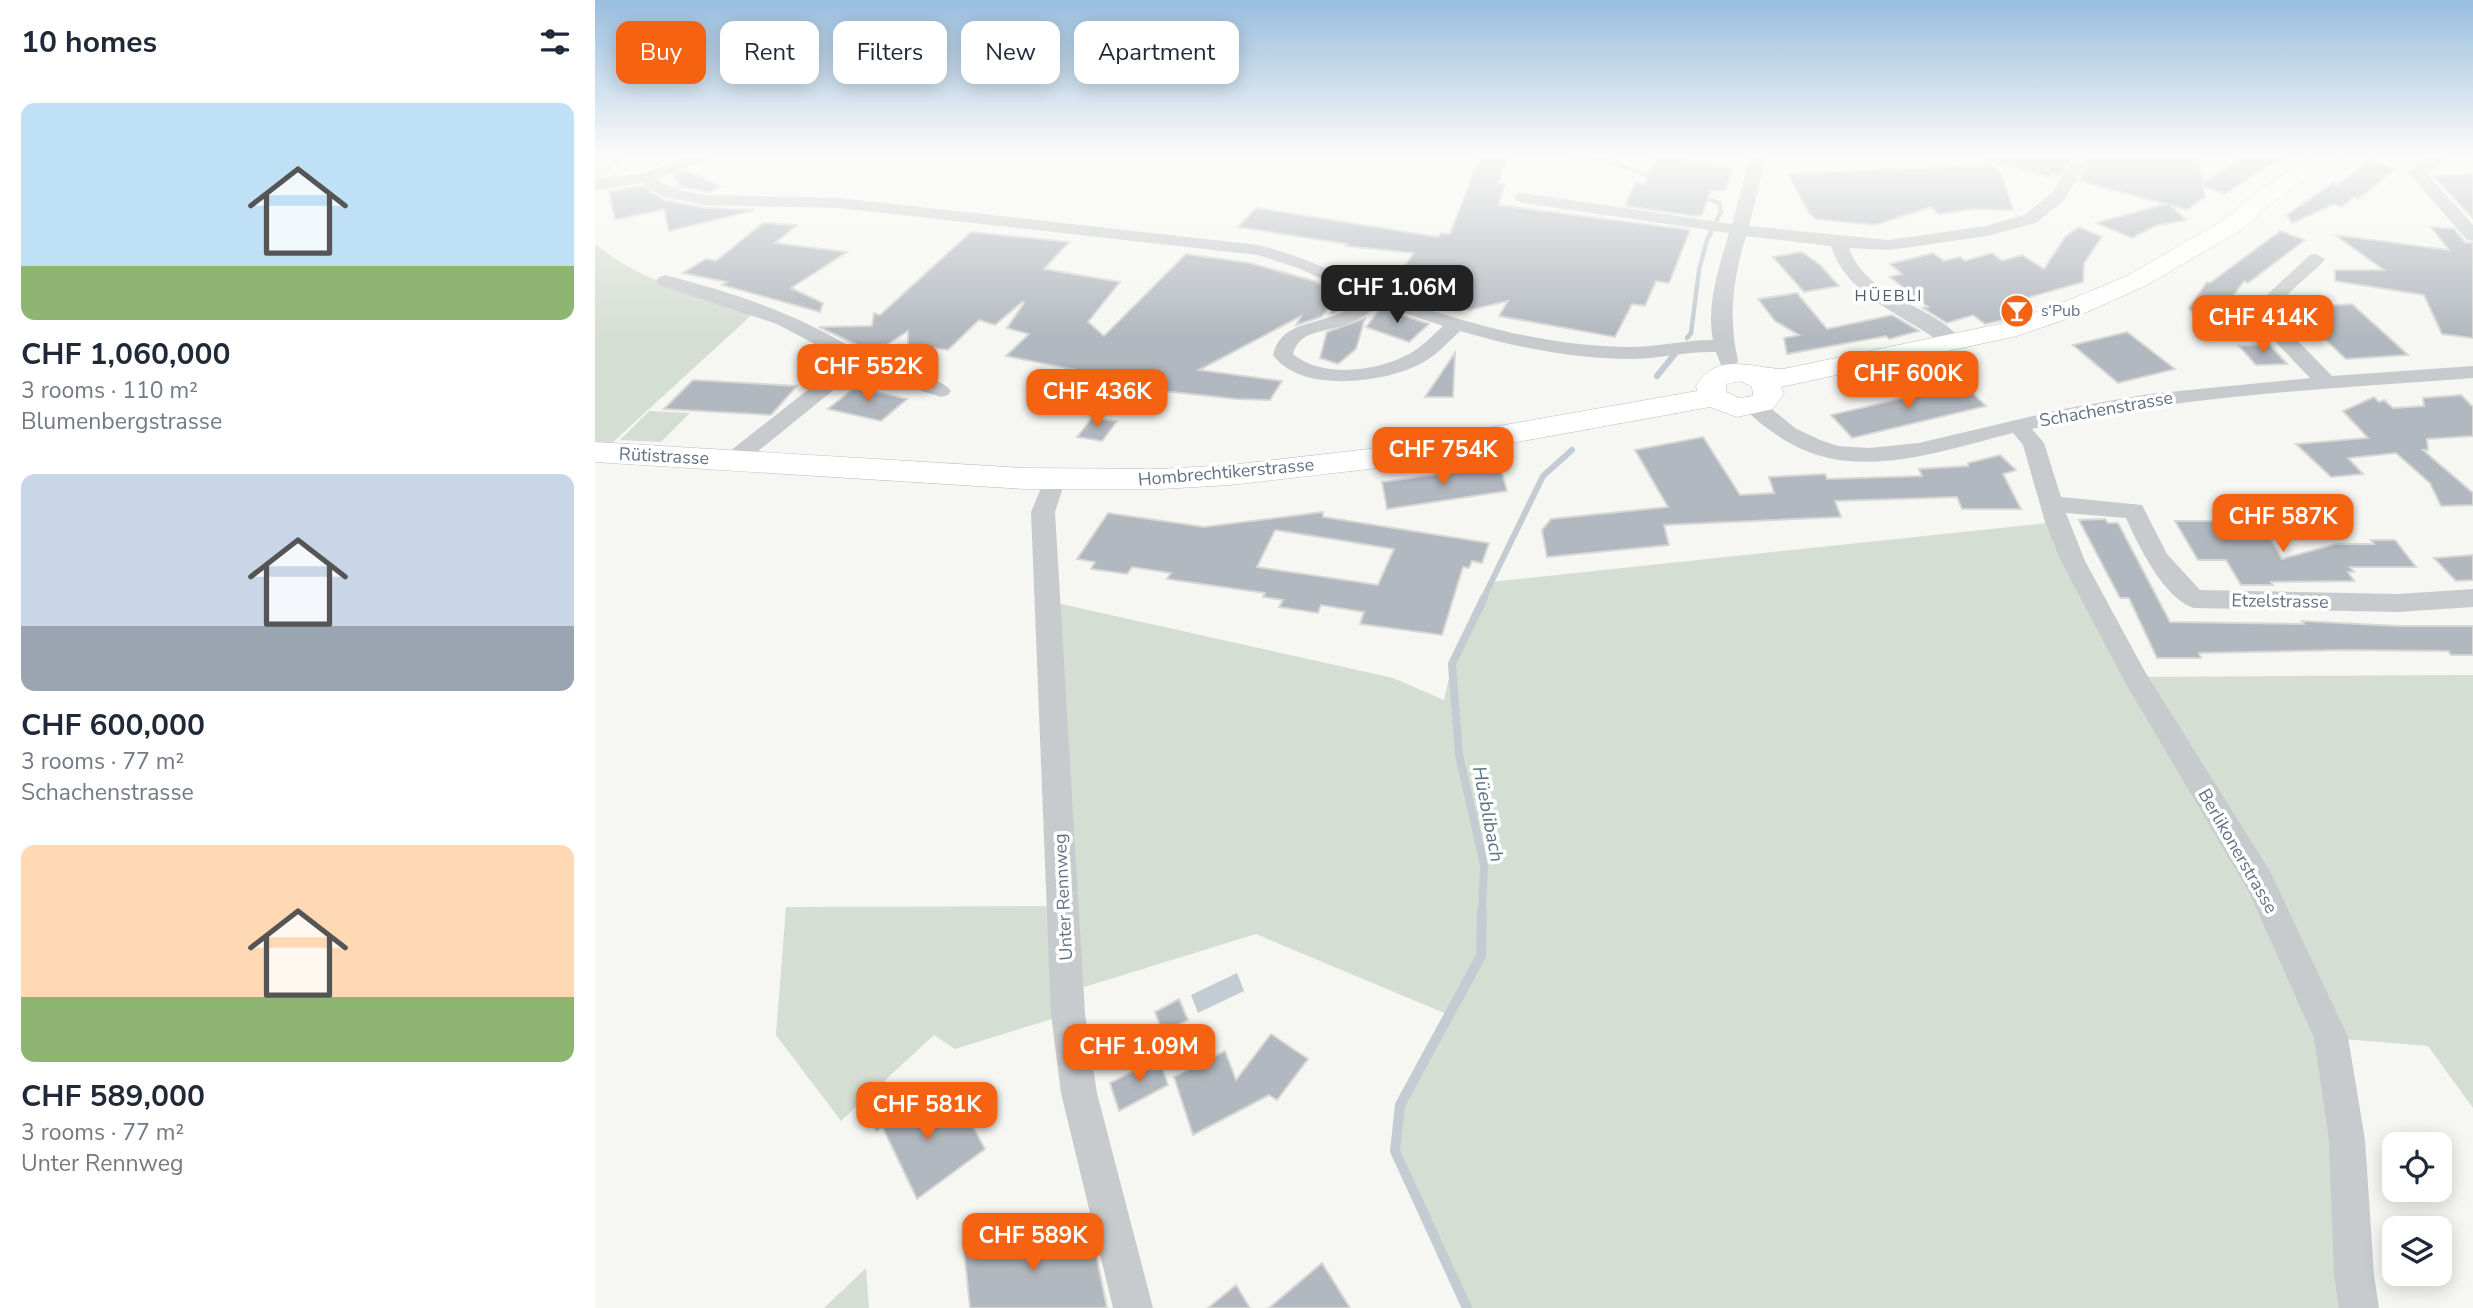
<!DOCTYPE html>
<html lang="en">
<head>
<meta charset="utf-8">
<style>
	:root { --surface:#fff; --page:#f2f2f3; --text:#1f2937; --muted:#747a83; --accent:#f56212 }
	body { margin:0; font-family:"Nunito Sans",sans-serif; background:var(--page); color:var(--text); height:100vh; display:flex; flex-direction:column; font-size:26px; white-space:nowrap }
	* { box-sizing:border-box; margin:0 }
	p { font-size:23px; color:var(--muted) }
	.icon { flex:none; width:38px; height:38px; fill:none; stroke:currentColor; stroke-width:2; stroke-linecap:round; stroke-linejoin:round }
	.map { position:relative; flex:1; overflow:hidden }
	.details { display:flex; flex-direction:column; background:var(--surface); width:595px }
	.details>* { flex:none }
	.banner { position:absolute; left:21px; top:21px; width:665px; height:63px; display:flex; gap:14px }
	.fabs { position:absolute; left:1787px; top:1132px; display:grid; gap:14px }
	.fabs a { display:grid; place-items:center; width:70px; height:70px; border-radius:14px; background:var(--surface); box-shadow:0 4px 18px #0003; font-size:35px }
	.price { position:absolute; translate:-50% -60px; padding:0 16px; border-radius:14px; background:var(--accent); color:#fff; font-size:23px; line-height:46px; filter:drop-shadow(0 2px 4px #0008) }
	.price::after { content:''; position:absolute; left:50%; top:42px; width:21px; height:16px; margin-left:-10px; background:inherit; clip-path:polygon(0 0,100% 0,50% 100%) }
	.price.active { background:#222; color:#fff }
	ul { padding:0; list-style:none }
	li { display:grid; align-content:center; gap:14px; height:371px; padding:0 21px }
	li span { display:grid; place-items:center; height:217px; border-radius:14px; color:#555 }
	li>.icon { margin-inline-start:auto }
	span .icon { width:126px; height:126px; fill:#fffc; stroke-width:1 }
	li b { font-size:30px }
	h2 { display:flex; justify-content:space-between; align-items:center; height:84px; padding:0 21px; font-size:30px }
	.tag { padding:0 24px; border-radius:14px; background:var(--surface); box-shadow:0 4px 18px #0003; font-size:24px; line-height:63px }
	.tag.active { background:var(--accent); color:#fff }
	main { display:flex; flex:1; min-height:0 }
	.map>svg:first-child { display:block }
	.green { fill:#d5ded2 }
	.water { fill:#c2ccd2 }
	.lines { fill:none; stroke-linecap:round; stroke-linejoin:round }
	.stream-far3 { stroke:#c2ccd2; stroke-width:4.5 }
	.stream-far2 { stroke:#c2ccd2; stroke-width:6 }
	.stream-far1 { stroke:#c2ccd2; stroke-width:8 }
	.stream { stroke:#c2ccd2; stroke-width:10 }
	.building { fill:#b2b8bf; stroke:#d7d7d5; stroke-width:2; fill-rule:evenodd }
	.secondary-casing { stroke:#b9bdc3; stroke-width:1 }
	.street { fill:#c8cbce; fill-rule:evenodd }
	.secondary { fill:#fff; fill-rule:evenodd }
	.labels { text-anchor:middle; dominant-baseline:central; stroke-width:7; stroke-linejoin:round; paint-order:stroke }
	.far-neighbourhood-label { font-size:16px; letter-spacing:2px; fill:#505c6a; stroke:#fff }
	.far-poi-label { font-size:16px; fill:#627286; stroke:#fff; text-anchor:start }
	.street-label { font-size:18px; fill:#627286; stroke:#fff }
	.water-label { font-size:19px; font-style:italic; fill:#5d7483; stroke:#fff }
</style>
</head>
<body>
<main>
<section class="details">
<h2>10 homes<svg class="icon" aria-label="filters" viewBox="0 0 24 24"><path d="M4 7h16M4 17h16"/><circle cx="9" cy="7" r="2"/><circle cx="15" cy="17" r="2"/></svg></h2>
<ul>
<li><span style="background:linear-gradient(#bfe0f5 75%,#8fb573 0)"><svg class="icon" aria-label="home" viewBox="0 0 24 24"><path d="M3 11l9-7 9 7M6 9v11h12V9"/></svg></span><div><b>CHF 1,060,000</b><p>3 rooms · 110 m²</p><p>Blumenbergstrasse</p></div></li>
<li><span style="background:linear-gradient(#c9d6e8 70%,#9aa5b1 0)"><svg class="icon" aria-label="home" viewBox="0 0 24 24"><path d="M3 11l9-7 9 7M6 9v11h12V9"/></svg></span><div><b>CHF 600,000</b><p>3 rooms · 77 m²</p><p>Schachenstrasse</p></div></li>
<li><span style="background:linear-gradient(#ffd9b3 70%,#8fb573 0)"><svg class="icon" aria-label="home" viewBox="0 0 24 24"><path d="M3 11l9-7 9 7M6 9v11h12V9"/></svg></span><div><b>CHF 589,000</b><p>3 rooms · 77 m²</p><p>Unter Rennweg</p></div></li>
</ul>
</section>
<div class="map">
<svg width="1878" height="1308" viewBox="0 0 1878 1308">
	<rect width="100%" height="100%" fill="#f6f6f2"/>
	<path class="green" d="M0,154H32L0,183Z
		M0,244C49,284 103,294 162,310L17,443H0Z
		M54,411L95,413L66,442L25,440Z
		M1462,522L1540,677L1878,675V1108L1833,1046L1736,1038L1764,1308H872L800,1151L805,1105L854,1015L661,934L473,992V1014L360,1049L339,1035L246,1121L181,1035L191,907L468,906L453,601L798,678L849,700L857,664L896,582Z
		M271,1268L274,1308H229Z"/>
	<path class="water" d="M642,973L649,991L603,1013L596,995Z"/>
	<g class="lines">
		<path class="stream-far3" d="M973,154L1010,160L1059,178
			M1092,338L1096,333L1104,270L1112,240L1126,212L1124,203L1106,196"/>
		<path class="stream-far2" d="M1062,376L1079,355
			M888,599L948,476L977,450"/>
		<path class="stream-far1" d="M887,913L889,865L864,755L857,664L889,598"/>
		<path class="stream" d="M872,1308L800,1151L805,1105L886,956L887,911"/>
	</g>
	<path class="building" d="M1393,154H1602L1608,183L1653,154H1692L1629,194L1608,186L1610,197L1592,210L1575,205L1591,220L1560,226L1537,238L1501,223L1571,204L1484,181L1493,165L1489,158H1477L1465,176L1457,174L1455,177L1392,161Z
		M1062,155L1089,158L1088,162L1138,168L1130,191L1116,190L1107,215L1100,216L1030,206L1041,182L1049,185Z
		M885,156L912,158L903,183L910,184L903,205L1095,230L1074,283L1061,281L1050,306L1037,304L1020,337L904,316L913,301L874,310L844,305L843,310L797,293L814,269L808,268L819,253L750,246L752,244L643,227L661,208L843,237L846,233L855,234Z
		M1774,160L1801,169L1763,199L1760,196L1746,207L1739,204L1697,223L1692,215L1738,183L1742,185Z
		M1398,165L1407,175L1418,210L1378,209L1344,214L1336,207L1280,225L1221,219L1214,213L1193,174Z
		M91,170L126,187L115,192L81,186L87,187L78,175Z
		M1878,174V218L1838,176Z
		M47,186L69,200L109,208L160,210L74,231L69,209L20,220L14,191Z
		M168,223L202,225L180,243L252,252L196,288L228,303L225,312L127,285L132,282L88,273L111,259L121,261Z
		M1484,227L1507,237L1489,263L1488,282L1418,302L1433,312L1413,319L1390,324L1378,315L1352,323L1328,308L1333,307L1295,277L1307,274L1295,264L1338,253L1349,261L1365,257L1370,261L1397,253L1407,261L1427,255L1449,269L1471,236Z
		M1836,227L1859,229L1870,242L1878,243V338L1847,334L1829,295L1740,281V270H1789L1740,235L1854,250Z
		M1685,231L1710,240L1653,283L1649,281L1638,296L1605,322L1594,308L1612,282L1615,283Z
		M376,232L474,242L449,269L525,282L493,322L509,336L591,254L655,263L719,281L759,302L737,313L742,297L726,317L701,325L706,316L604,370L687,381L675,400L641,399L550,389L555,383L511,374L475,414L452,410L487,371L411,356L434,334L412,328L429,303L427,302L400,325L384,320L353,350L331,347V353L313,357V331L279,353L224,327L277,326L279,313L285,315Z
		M1207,252L1225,265L1244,286L1209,292L1178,257Z
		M1202,293L1232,329L1297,315L1324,331L1294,339L1291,336L1192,354L1189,338L1204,335L1180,321L1163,299Z
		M1757,304L1813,355L1751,359L1697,308Z
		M786,308L834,324L814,342L771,327Z
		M770,318L761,349L743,364L725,358L732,332Z
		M1532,332L1580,369L1523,383L1478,345Z
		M1675,345L1692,364L1661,365L1644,346Z
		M860,353L858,397H830Z
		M98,380L202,386L176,415L69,409Z
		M1368,384L1391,406L1257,438L1236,415Z
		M260,387L312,399L286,421L233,409Z
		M1866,395L1878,407V436L1832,439L1833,450H1828L1878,493V505L1846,506L1835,483L1801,453L1753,458L1768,474L1736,477L1701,444L1773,438L1748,411L1779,397L1784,402L1789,400L1798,408L1829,406L1828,398Z
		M497,418L522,421L507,441L482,437Z
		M1108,437L1145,495L1179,493L1174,477L1230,474L1232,479L1327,476L1324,469L1373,466V463L1405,455L1421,470L1408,474L1426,509H1367L1362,497L1240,501L1246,517L1069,525L1074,545L952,557L947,530L956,519L1073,507L1040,450Z
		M905,466L912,491L792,509L787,482Z
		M728,512V517L894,543L887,563L877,561L874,568L868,567L847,635L765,624L769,612L726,605L723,613L684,607L688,600L668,597L670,593L572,579L576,573L537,567L532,574L496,569L500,562L482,559L513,513L609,527ZM680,530L744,540L799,549L783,585L662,567Z
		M1634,517L1664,518L1687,559L1741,544H1779L1776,540H1800L1821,567H1755L1759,572H1753L1759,581L1676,582L1678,585H1646L1631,560H1603L1580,521H1636Z
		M1510,519L1513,523H1523L1575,622L1709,624L1707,621L1803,626H1878V655H1856L1853,651L1749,650L1604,653L1606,658H1562L1534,598H1525L1484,520Z
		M1878,555V580L1861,581L1839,558Z
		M584,999L593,1020L568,1033L560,1012Z
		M676,1034L713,1059L682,1100L674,1095L598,1135L579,1077L630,1051L641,1080Z
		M564,1058L573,1085L524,1111L515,1083Z
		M287,1093L320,1127L362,1097L390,1149L322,1199L287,1126L282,1131L265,1114Z
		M399,1225L401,1245L428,1233L431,1255L495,1225L512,1308H375L368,1240Z
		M727,1263L755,1308H674Z
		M641,1285L655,1308H613Z"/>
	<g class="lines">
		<defs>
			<path id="secondary" d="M1719,154H1745L1670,208L1648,229L1550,286L1492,312L1422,336L1186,387L1189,394L1178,409L1142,417L1115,407L774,469L635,485L565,489H429L0,462V442L429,468L565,469L635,465L774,449L1102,391L1101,386C1122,351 1155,368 1188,369L1414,322L1474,300L1532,276L1630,219L1654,198ZM1146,381L1157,387L1158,396L1145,398L1131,392V384Z"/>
		</defs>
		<use href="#secondary" class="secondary-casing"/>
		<path class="street" d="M101,154H125L62,179L64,182L81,189L110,195L244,198L663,245C720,259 771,288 826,307C893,329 963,347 1034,347C1062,347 1090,340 1118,340C1111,305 1124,267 1134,233L927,203L919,198L921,194L927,193L1137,224L1156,154H1172L1154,226L1294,240L1391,226L1429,215L1457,193L1477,161H1489L1491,164L1469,200L1441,223L1392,236L1294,250L1254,248C1272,300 1341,304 1369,343L1366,347H1352C1313,316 1252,298 1236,246L1151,236C1138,279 1133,317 1143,361L1140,365H1126L1121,352C1092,351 1064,359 1035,359C978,359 920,347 865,331C853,342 842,355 827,363C790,383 706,394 678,355C686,325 710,326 735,317C748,313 759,306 769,298L703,268L663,255L244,208L110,205L70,197L52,188L48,183L0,190V180L50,173ZM785,305L848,326C837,336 827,347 814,354C783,371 727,379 698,354C704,330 731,332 750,325C763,320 774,313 785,305Z
			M1836,154H1852L1847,163L1831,173L1878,225V241L1872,240L1813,172Z
			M1721,254L1730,259L1727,263L1681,305L1696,334L1737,376L1878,366V378C1730,389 1582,396 1437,429L1449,443L1466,497L1547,505L1572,554L1605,590L1803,594L1878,589V607L1803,612L1599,608C1569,599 1543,545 1531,518L1471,513L1490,561L1549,670L1676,873L1753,1037L1770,1140L1779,1275L1784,1308H1744L1739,1275L1734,1140L1719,1038L1654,892L1531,684L1466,561L1450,522L1428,445L1418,433C1341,452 1254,486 1182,435C1170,427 1157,418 1149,406L1153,401H1167L1200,428L1225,440L1243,446L1274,448L1324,443L1463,410L1554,394L1715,378L1680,341L1662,304L1715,255Z
			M70,275C137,292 203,314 262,351L265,355L260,367C283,368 342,372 356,391L353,395L346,397L298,382L252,379L146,465H130L127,460L130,455L238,370L244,357L182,324L64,285L61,281L64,277Z
			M459,474L467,476L470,481L460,512L490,1014L502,1093L558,1308H518L466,1093L456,1014L436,512L451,476Z"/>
		<use href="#secondary" class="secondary"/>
	</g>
	<linearGradient id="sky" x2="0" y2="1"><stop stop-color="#99bedf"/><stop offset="0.46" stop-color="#fbfbf9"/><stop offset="1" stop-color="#fbfbf9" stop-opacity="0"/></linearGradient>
	<rect width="1878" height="337" fill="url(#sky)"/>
	<defs>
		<symbol id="bar-disc" viewBox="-11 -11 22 22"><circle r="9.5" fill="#f56212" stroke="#fff"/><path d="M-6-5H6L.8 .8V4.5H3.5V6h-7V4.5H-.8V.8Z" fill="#fff"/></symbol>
	</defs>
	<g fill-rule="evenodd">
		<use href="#bar-disc" x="1403" y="292" width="38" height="38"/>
	</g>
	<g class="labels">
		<g class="far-neighbourhood-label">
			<text x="1294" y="296">HÜEBLI</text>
		</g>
		<g class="far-poi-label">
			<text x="1446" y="311">s‘Pub</text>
		</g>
		<g class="street-label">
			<text transform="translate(1511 409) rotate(-10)">Schachenstrasse</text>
			<text transform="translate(69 456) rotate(3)">Rütistrasse</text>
			<text transform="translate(631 472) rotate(-5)">Hombrechtikerstrasse</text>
			<text transform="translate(1685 601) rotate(1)">Etzelstrasse</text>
			<text transform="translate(1643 851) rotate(60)">Berlikonerstrasse</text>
			<text transform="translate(468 897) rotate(-93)">Unter Rennweg</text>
		</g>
		<g class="water-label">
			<text transform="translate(893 814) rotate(79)">Hüeblibach</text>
		</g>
	</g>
</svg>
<div class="fabs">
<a><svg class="icon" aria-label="locate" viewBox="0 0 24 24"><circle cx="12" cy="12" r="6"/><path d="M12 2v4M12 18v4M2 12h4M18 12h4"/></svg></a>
<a><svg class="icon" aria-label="layers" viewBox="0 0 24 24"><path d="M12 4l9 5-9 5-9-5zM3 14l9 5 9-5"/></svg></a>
</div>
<b class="price active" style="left:802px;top:325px">CHF 1.06M</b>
<b class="price" style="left:1668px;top:355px">CHF 414K</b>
<b class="price" style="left:273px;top:404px">CHF 552K</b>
<b class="price" style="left:1313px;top:411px">CHF 600K</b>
<b class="price" style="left:502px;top:429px">CHF 436K</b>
<b class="price" style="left:848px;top:487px">CHF 754K</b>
<b class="price" style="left:1688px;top:554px">CHF 587K</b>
<b class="price" style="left:544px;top:1084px">CHF 1.09M</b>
<b class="price" style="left:332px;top:1142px">CHF 581K</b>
<b class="price" style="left:438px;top:1273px">CHF 589K</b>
<div class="banner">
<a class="tag active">Buy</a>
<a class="tag">Rent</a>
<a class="tag">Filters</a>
<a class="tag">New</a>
<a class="tag">Apartment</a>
</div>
</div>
</main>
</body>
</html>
